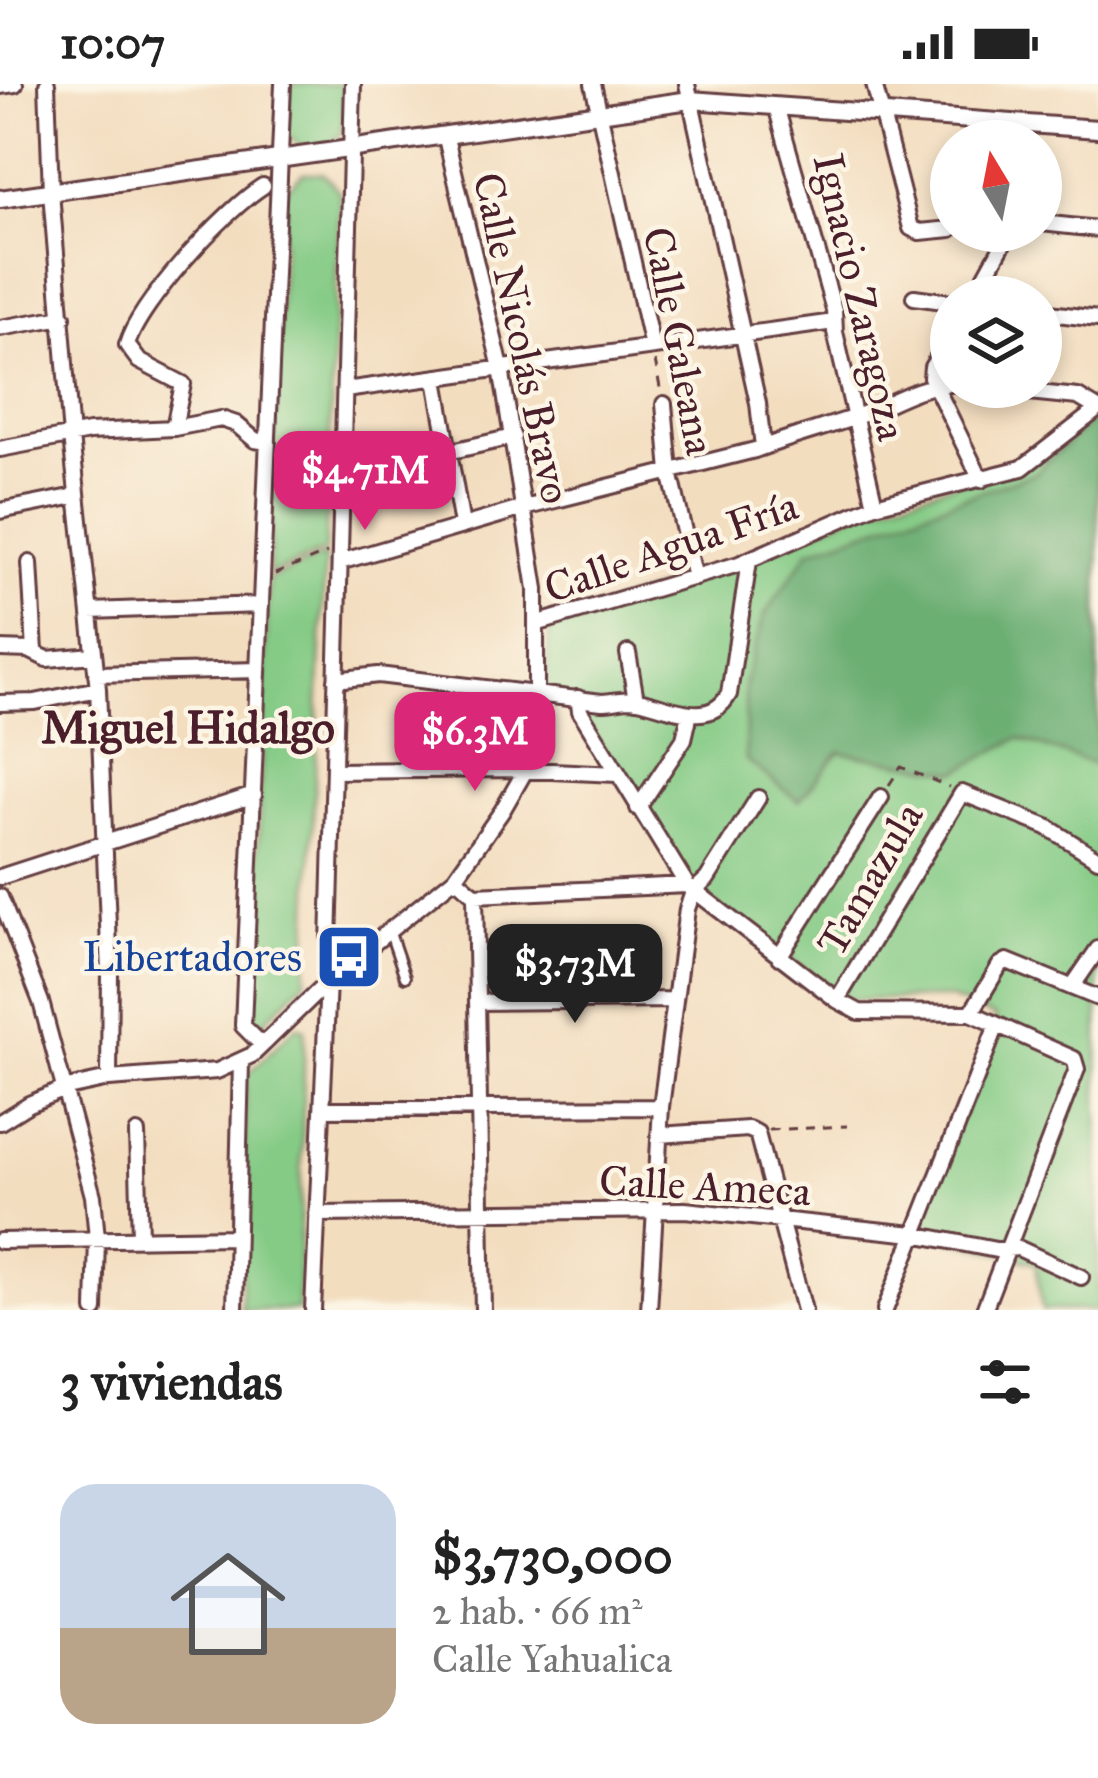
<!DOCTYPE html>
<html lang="es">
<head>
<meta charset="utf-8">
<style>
	:root { --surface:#fff; --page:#f2f2f2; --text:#222; --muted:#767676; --line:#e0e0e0; --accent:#db2777 }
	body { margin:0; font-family:"IM FELL Great Primer",serif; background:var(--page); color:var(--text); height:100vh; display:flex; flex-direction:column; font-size:45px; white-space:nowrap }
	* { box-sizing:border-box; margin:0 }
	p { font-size:39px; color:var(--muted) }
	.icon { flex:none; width:66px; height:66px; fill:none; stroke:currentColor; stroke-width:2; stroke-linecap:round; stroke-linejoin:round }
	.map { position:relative; height:1226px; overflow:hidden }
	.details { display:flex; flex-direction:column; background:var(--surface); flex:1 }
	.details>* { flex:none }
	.needle { width:78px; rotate:350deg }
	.controls { position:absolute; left:930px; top:36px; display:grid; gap:24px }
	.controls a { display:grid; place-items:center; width:132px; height:132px; border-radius:50%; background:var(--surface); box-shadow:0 6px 18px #0003; font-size:60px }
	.price { position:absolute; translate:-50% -102px; padding:0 27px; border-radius:24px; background:var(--accent); color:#fff; font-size:39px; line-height:78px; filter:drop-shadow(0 3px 6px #0008) }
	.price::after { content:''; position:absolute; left:50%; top:72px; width:36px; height:27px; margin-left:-18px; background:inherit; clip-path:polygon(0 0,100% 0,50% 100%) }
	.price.active { background:#222; color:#fff }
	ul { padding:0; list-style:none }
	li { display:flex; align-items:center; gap:36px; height:300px; padding:0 60px }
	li+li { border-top:3px solid var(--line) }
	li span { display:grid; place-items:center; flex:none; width:336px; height:240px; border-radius:36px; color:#555 }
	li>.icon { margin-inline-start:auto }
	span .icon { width:144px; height:144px; fill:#fffc; stroke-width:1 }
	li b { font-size:51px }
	h2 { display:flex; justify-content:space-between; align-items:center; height:144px; padding:0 60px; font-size:51px }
	.status { display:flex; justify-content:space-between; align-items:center; height:84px; padding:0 60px; background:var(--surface); direction:ltr }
	.status svg { height:33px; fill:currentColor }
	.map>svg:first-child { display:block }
	.green { fill:#85cb86; stroke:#687558; stroke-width:3 }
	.forest { fill:#6caf73; stroke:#5b674f; stroke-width:3 }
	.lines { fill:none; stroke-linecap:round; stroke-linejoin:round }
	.service-casing { stroke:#633c41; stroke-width:14 }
	.minor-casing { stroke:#633c41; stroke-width:20 }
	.tertiary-casing { stroke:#633c41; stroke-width:22 }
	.path { stroke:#633c41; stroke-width:3; stroke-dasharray:9 9; stroke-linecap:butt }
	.service { stroke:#fff; stroke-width:8 }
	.minor { stroke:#fff; stroke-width:14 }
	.tertiary { stroke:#fff; stroke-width:16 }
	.labels { text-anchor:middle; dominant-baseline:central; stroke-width:9; stroke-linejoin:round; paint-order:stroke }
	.street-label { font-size:42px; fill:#4a1f2b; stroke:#fcf5e5 }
	.transit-label { font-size:42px; fill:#164399; stroke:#fcf5e5; text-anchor:end }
	.neighbourhood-label { font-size:45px; font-weight:bold; fill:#4a1f2b; stroke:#fcf5e5 }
</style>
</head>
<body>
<div class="status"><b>10:07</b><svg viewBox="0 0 49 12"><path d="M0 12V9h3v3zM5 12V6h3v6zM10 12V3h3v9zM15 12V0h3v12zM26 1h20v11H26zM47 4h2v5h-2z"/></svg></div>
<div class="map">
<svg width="1098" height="1226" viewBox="0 0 1098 1226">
	<rect width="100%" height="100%" fill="#fcf5e5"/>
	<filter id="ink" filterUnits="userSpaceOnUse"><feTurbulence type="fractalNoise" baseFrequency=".00833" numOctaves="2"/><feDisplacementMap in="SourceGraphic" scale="24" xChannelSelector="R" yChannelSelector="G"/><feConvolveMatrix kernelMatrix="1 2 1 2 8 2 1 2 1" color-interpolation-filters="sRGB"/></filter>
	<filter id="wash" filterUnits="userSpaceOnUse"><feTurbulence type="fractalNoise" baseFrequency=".004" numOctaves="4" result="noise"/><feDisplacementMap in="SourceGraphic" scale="48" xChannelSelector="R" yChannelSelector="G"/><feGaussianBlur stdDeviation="2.7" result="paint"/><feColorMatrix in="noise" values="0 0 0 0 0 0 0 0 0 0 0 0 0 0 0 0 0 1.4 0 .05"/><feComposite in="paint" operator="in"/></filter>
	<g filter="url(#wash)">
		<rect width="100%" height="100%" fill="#f3ddbf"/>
		<path class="green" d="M289,0H344L342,49L327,64L304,66L287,50Z
			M303,89H323L340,108L325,467L269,490L285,107Z
			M1098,317V1226H1042L1036,1179L919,1147L996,933L947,914L847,916L687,800L574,622L545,612L550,539L757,472L860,427L1037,376Z
			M325,472L306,896L259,943L251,938L269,495Z
			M297,942L305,945L298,1226H241L246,992Z"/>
		<path class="forest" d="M1098,332V682L1019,654L956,688L839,668L799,717L746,676L745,598L764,532L810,466L1035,389Z"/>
	</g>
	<g filter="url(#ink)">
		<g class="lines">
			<defs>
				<path id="service" d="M390,849L405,893"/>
				<path id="minor" d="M47,0L51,108L71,353L98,605L110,888L109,995
					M593,0L652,263
					M687,0L758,319L763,363
					M874,0L911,144L920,148L951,145
					M0,2L15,0
					M776,22L834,226L835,248L875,421
					M1041,139L1098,145
					M914,213L951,218
					M974,213L1002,162L1005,147
					M1041,228L1098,235
					M0,244L63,233
					M951,252L932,283L931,293L981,396
					M432,294L437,301L462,441
					M345,306L834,238
					M664,320L670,388L695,494
					M174,344L183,300L139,277L127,261C139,219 225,126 263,102
					M0,365L89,348L174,344L221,335L236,340L255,356L268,358
					M448,368L513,353
					M0,427L76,412
					M340,478L524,424L755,366C787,354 820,345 853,334C886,323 916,301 951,300
					M30,479L35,568
					M90,527L261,521
					M539,539L739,480L875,421L1022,384L1098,325L1078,313L979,303
					M0,565L29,566L47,575L94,571
					M628,569L636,616
					M96,590L258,586
					M336,596L378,591L602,618C611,618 622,615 631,615C660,617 708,649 729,610L749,477
					M578,614L580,627L687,801L837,916L859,928L971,929L1074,975L1077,985L984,1226
					M0,619L35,618L98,605
					M334,687L508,685L617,690
					M638,724L684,655L690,629
					M0,793L254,711
					M455,794L475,811L483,1226
					M475,811L687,801
					M0,813L41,918L93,1112L97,1154L95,1226
					M779,873L881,713
					M1072,903L1098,865
					M837,916L962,709L1047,743L1098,775
					M477,918L672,916
					M971,929L1000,881L1007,877L1098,914
					M262,961L243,942L283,0
					M322,1025L661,1023
					M0,1038L29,1020L67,1004L109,995L217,987L252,971L339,887L455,794L502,727L525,687L536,608V505L501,284L446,54
					M137,1049L140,1153
					M659,1051L748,1045L757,1049L804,1226
					M317,1130L685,1126L914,1150L996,1166L1018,1164L1081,1193
					M0,1157L235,1153
					M235,1226L241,978
					M313,1226L328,897L353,0
					M649,1226L661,1023L687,825L693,808L707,795L758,714
					M885,1226L997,941"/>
				<path id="tertiary" d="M0,115L690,16L1098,45"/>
			</defs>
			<use href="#service" class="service-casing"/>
			<use href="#minor" class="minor-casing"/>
			<use href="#tertiary" class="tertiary-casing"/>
			<path class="path" d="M655,277L661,309
				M275,490L327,469
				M889,701L901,683L949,703
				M769,1046L847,1042"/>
			<use href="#service" class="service"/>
			<use href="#minor" class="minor"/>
			<use href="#tertiary" class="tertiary"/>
		</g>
	</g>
	<defs>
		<symbol id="bus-square" viewBox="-11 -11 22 22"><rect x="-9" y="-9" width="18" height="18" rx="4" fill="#1a4fb4" stroke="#fcf5e5"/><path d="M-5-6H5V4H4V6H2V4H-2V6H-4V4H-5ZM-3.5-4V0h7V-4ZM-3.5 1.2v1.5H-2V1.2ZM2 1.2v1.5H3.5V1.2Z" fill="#fff"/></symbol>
	</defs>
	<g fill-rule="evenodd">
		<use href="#bus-square" x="311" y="835" width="76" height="76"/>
	</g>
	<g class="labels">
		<g class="street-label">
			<text transform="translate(860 213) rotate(77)">Ignacio Zaragoza</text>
			<text transform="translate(522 254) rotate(78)">Calle Nicolás Bravo</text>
			<text transform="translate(679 257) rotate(79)">Calle Galeana</text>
			<text transform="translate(671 463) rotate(-19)">Calle Agua Fría</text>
			<text transform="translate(870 795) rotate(-60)">Tamazula</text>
			<text transform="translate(705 1102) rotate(3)">Calle Ameca</text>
		</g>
		<g class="transit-label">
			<text x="302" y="873">Libertadores</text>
		</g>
		<g class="neighbourhood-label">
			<text x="188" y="643">Miguel Hidalgo</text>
		</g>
	</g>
</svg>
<div class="controls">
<a><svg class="needle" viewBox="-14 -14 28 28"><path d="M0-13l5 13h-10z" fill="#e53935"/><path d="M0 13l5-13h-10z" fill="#767676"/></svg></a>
<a><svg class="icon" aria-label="layers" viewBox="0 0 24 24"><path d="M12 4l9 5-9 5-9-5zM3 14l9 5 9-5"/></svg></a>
</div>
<b class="price" style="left:365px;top:449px">$4.71M</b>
<b class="price" style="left:475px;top:710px">$6.3M</b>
<b class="price active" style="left:575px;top:942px">$3.73M</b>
</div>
<section class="details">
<h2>3 viviendas<svg class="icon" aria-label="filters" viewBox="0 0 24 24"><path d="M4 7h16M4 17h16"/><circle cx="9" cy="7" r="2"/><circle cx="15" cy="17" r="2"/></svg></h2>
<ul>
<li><span style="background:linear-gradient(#c9d6e8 60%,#b9a48a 0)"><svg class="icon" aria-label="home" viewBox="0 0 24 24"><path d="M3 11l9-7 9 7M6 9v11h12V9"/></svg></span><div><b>$3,730,000</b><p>2 hab. · 66 m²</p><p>Calle Yahualica</p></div></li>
</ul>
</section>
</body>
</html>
